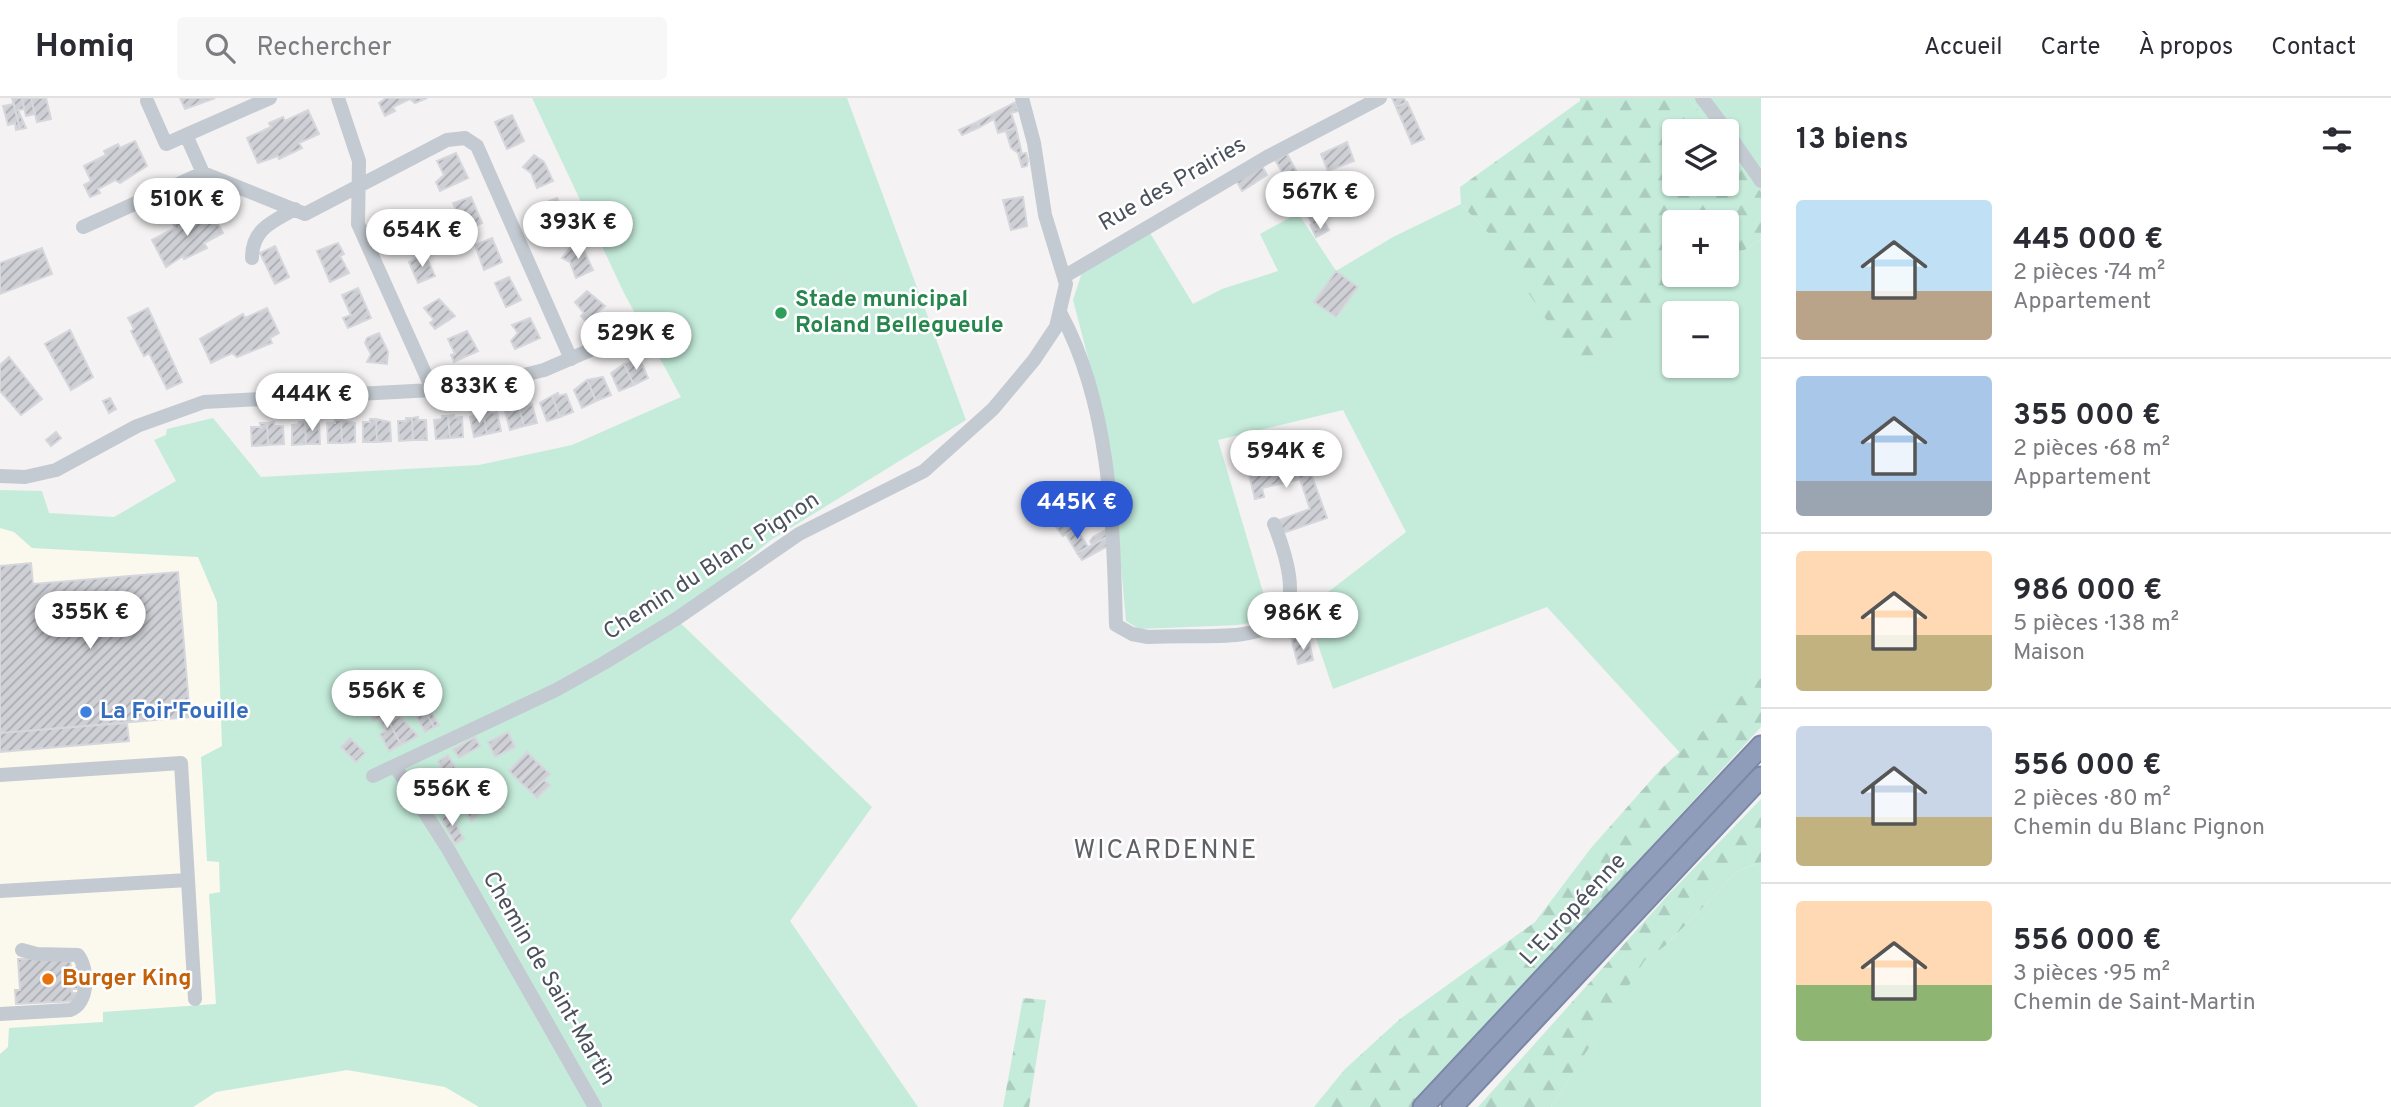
<!DOCTYPE html>
<html lang="fr">
<head>
<meta charset="utf-8">
<style>
	:root { --surface:#fff; --page:#f7f7f7; --text:#2b2b33; --muted:#7c7c81; --line:#e1e1e2; --accent:#2c59d3 }
	body { margin:0; font-family:Overpass,sans-serif; background:var(--page); color:var(--text); height:100vh; display:flex; flex-direction:column; font-size:26px; white-space:nowrap }
	* { box-sizing:border-box; margin:0 }
	p { font-size:23px; color:var(--muted) }
	.icon { flex:none; width:38px; height:38px; fill:none; stroke:currentColor; stroke-width:2; stroke-linecap:round; stroke-linejoin:round }
	.map { position:relative; flex:1; overflow:hidden }
	.sheet { display:flex; flex-direction:column; background:var(--surface); width:630px }
	.sheet>* { flex:none }
	.controls { position:absolute; left:1662px; top:21px; display:grid; gap:14px }
	.controls a { display:grid; place-items:center; width:77px; height:77px; border-radius:7px; background:var(--surface); box-shadow:0 2px 5px #0004; font-size:35px }
	.price { position:absolute; translate:-50% -60px; padding:0 16px; border-radius:24px; background:#fff; color:#222; font-size:23px; line-height:46px; filter:drop-shadow(0 2px 4px #0008) }
	.price::after { content:''; position:absolute; left:50%; top:42px; width:21px; height:16px; margin-left:-10px; background:inherit; clip-path:polygon(0 0,100% 0,50% 100%) }
	.price.active { background:var(--accent); color:#fff }
	ul { padding:0; list-style:none }
	li { display:flex; align-items:center; gap:21px; height:175px; padding:0 35px }
	li+li { border-top:2px solid var(--line) }
	li span { display:grid; place-items:center; flex:none; width:196px; height:140px; border-radius:7px; color:#555 }
	li>.icon { margin-inline-start:auto }
	span .icon { width:84px; height:84px; fill:#fffc; stroke-width:1 }
	li b { font-size:30px }
	h2 { display:flex; justify-content:space-between; align-items:center; height:84px; padding:0 35px; font-size:30px }
	header { display:flex; align-items:center; gap:42px; box-sizing:border-box; height:98px; padding:0 35px; background:var(--surface); border-bottom:2px solid var(--line) }
	header strong { font-size:33px }
	nav { display:flex; gap:38px; margin-inline-start:auto; font-size:24px }
	.search { width:490px; height:63px; background:var(--page); display:flex; align-items:center; gap:18px; box-sizing:border-box; padding:0 24px; border-radius:7px; color:var(--muted); font-size:26px }
	main { display:flex; flex:1; min-height:0 }
	.map>svg:first-child { display:block }
	.commercial { fill:#fbf9ee }
	.green { fill:#c5ecdb; fill-rule:evenodd }
	.forest { fill:url(#forest-firs) }
	.building { fill:url(#building-hatch); stroke:#d6d7dc; stroke-width:2 }
	.lines { fill:none; stroke-linecap:round; stroke-linejoin:round }
	.highway-casing { stroke:#7a88a6; stroke-width:23 }
	.minor { stroke:#c4cad1; stroke-width:14 }
	.highway { stroke:#8f9dbb; stroke-width:19 }
	.leisure-dot { fill:#2e9e5b; stroke:#fff; stroke-width:2.5 }
	.shop-dot { fill:#3f7fe0; stroke:#fff; stroke-width:2.5 }
	.food-dot { fill:#e8710a; stroke:#fff; stroke-width:2.5 }
	.labels { text-anchor:middle; dominant-baseline:central; stroke-width:5; stroke-linejoin:round; paint-order:stroke }
	.street-label { font-size:23px; fill:#4b525d; stroke:#fff }
	.leisure-label { font-size:23px; font-weight:bold; fill:#27864d; stroke:#fff; text-anchor:start }
	.shop-label { font-size:23px; font-weight:bold; fill:#366cbe; stroke:#fff; text-anchor:start }
	.food-label { font-size:23px; font-weight:bold; fill:#c56008; stroke:#fff; text-anchor:start }
	.quarter-label { font-size:26px; letter-spacing:2px; fill:#5f6166; stroke:#fff }
</style>
</head>
<body>
<header>
<strong>Homiq</strong>
<div class="search"><svg class="icon" aria-label="search" viewBox="0 0 24 24"><circle cx="10" cy="10" r="6"/><path d="M15 15l6 6"/></svg>Rechercher</div>
<nav><a>Accueil</a><a>Carte</a><a>À propos</a><a>Contact</a></nav>
</header>
<main>
<div class="map">
<svg width="1761" height="1009" viewBox="0 0 1761 1009">
	<defs>
		<pattern id="forest-firs" width="22" height="20" patternUnits="userSpaceOnUse" patternTransform="scale(1.75)"><rect width="22" height="20" fill="#c5ecdb"/><path d="M5 1l3.5 6h-7zM16 11l3.5 6h-7z" fill="#abccbe"/></pattern>
		<pattern id="building-hatch" width="6" height="6" patternUnits="userSpaceOnUse" patternTransform="scale(1.75)"><rect width="6" height="6" fill="#cfd0d5"/><path d="M-1 1l2-2M0 6l6-6M5 7l2-2" fill="none" stroke="#aaabb0"/></pattern>
	</defs>
	<rect width="100%" height="100%" fill="#f4f2f2"/>
	<path class="commercial" d="M0,430L14,434L32,450L198,459L217,504L222,648L207,763H219L220,795L209,796L216,906L104,914L103,924L9,930L8,949L0,956Z
		M347,972L446,989L479,1009H194L216,994Z"/>
	<path class="green" d="M532,0H847L966,322L771,442L710,492L672,517L872,709L790,823L918,1009H479L445,989L347,972L216,994L193,1009H0V956L8,949L9,930L103,924V914L216,906L209,796L220,794L219,764L207,763L201,659L222,648L217,504L198,459L32,450L14,434L0,430V392L42,393L49,415L114,419L176,383L154,342L166,337L167,331L213,320L261,379L479,367L572,347L681,299L624,195Z
		M1689,0H1761V94L1727,50V33H1714Z
		M1461,106L1489,136L1698,183L1707,177H1727V164L1761,141V580L1682,657L1547,509L1333,591L1306,511L1406,434L1343,312L1218,342L1271,521L1238,527L1139,531L1126,523L1113,381L1095,286L1073,202L1087,159L1144,125L1193,206L1222,191L1278,173L1260,136L1298,115L1336,173L1393,139ZM1675,215H1727V268H1675Z
		M1761,764V1009H1551L1645,861L1665,848L1738,773Z"/>
	<path class="forest" d="M1580,0H1689L1714,33H1675V86H1727V50L1761,94V141L1727,164V124H1675V177H1707L1578,269L1489,136L1461,106L1460,89L1580,3Z
		M1761,580V629L1412,1009H1314L1345,971L1400,921L1535,824L1591,750L1661,671Z
		M1761,701V764L1738,773L1665,848L1645,862L1551,1009H1478L1669,796Z
		M1023,900L1046,902L1029,1009H1003Z"/>
	<path class="building" d="M12,0H22L24,11L18,12L26,30L20,31Z
		M22,0H31L35,16L26,18Z
		M31,0H46L51,21L37,24Z
		M180,0H215L185,11Z
		M386,0H427L415,5L410,1L393,9L395,13L385,18L379,5Z
		M1392,0H1404L1406,5L1396,9Z
		M1016,4L1018,13L1011,15L1016,30L998,35L994,21L980,29L977,24Z
		M1407,4L1424,41L1412,46L1396,9Z
		M14,6L20,31L16,32L15,25L8,27L3,8Z
		M308,12L319,36L299,45L302,50L279,61L278,58L258,65L247,40L271,29L269,25L283,19L285,23Z
		M512,17L524,43L507,51L495,24Z
		M977,24L980,29L962,37L959,32Z
		M1016,30L1022,56L1026,55L1028,62L1027,68L1022,69L1018,55L1011,50L1006,33Z
		M135,43L147,68L120,85L115,82L98,91L100,95L90,99L84,87L91,83L84,68L106,57L104,53L118,46L120,50Z
		M1347,44L1354,63L1328,73L1321,56Z
		M456,55L468,80L440,93L436,84L444,77L437,63Z
		M1287,56L1326,127L1316,132L1275,62Z
		M534,57L544,64L553,83L537,90L531,75L523,69Z
		M1262,68L1267,77L1242,93L1236,82Z
		M471,99L482,125L465,133L453,105Z
		M1023,99L1027,128L1011,132L1003,102Z
		M557,100L570,129L552,137L545,120L540,116L541,110L550,107L549,103Z
		M211,112L223,135L204,145L207,150L184,161L183,158L166,169L152,142L175,130L173,126L187,119L189,123Z
		M403,116L413,139L397,146L385,125Z
		M1310,126L1316,132L1326,127L1329,132L1316,139Z
		M492,140L502,164L484,172L475,147Z
		M338,145L344,156L340,158L349,175L330,184L317,153Z
		M573,146L584,153L593,172L576,180L570,164L562,160Z
		M275,148L289,179L275,186L260,155Z
		M42,150L52,176L0,196V165Z
		M425,156L435,178L418,185L409,164Z
		M1336,173L1358,189L1336,219L1314,204Z
		M509,179L521,202L506,209L495,185Z
		M358,190L371,220L348,230L343,220L351,217L342,197Z
		M587,193L605,208L586,224L581,218L584,215L575,204Z
		M439,201L455,218L435,231L430,225L434,222L424,210Z
		M148,210L182,284L167,291L149,255L144,258L131,233L134,231L128,220Z
		M267,210L279,235L270,240L272,245L237,259L232,255L211,265L200,241L243,216L245,220Z
		M530,220L540,240L515,251L511,243L518,235L512,227Z
		M70,232L93,279L71,292L45,246Z
		M467,233L478,253L454,264L451,257L455,256L448,241Z
		M379,235L388,254L387,266L367,264L371,256L365,245L367,240Z
		M9,259L42,301L21,317L0,293V267Z
		M640,262L648,280L634,287L624,266Z
		M624,266L634,287L619,293L611,275Z
		M603,279L611,297L596,303L587,282Z
		M587,282L596,303L582,310L574,292Z
		M558,295L559,298L566,296L573,314L560,319L552,298Z
		M552,298L560,319L547,323L540,305Z
		M110,300L116,311L109,315L103,303Z
		M524,305V308L532,306L537,325L524,328L518,306Z
		M518,306L524,328L510,332L505,313Z
		M489,312L490,315L497,314L501,333L487,336L483,314Z
		M483,314L487,336L474,339L470,319Z
		M454,317V320L462,319L463,339L450,340L448,318Z
		M442,318H448L450,340L436,341L434,322L442,321Z
		M418,319V322H426L427,342H413L412,320Z
		M406,320H412L413,342L399,343L398,323H406Z
		M370,321H376L377,344H363V324H370Z
		M376,321L390,324L391,343L377,344Z
		M335,322H341L342,345H328L327,325H335Z
		M341,322L355,325V344L342,345Z
		M311,323V326H319L320,346H306L305,324Z
		M274,324V328H283L284,346L268,347L267,325Z
		M299,324H305L306,346L292,347V327L299,326Z
		M260,325H267L268,347L252,348L251,329H261Z
		M56,334L61,340L51,348L46,342Z
		M1257,349L1263,377L1308,367L1327,420L1283,435L1279,422L1310,411L1300,381L1262,390L1264,399L1255,401L1243,352Z
		M1280,365L1281,373L1263,377L1261,369Z
		M1096,398L1102,414L1083,425L1081,421L1085,418L1079,408Z
		M1067,415L1076,430L1063,438L1052,424Z
		M1076,430L1088,449L1077,455L1066,436Z
		M1106,432L1107,439L1092,447L1090,443L1093,439Z
		M1107,439L1108,448L1082,462L1077,455Z
		M31,465L33,486L178,474L190,619L0,635V468Z
		M1306,533L1309,543L1293,547L1291,538Z
		M1309,543L1313,562L1298,566L1293,547Z
		M382,610L401,647L389,653L380,636L386,633L379,620L373,623L370,617Z
		M430,611L439,627L434,629L425,613Z
		M425,613L434,629L425,634L416,618Z
		M400,618L418,638L401,647L389,624Z
		M127,625L129,643L0,654V635Z
		M508,634L515,649L495,659L488,644Z
		M475,639L480,648L459,660L453,651Z
		M350,640L365,655L356,664L341,649Z
		M527,654L538,665L519,683L509,673Z
		M448,657L463,683L452,689L438,663Z
		M538,665L550,676L531,694L519,683Z
		M467,678L472,688L475,686L487,709L471,723L452,689Z
		M544,682L550,687L537,700L531,694Z
		M497,697L504,709L495,713L489,702Z
		M450,715L464,741L455,746L441,720Z
		M70,859L71,870H77L78,891H72V895H78L79,903L16,906L15,892H20L18,861Z"/>
	<g class="lines">
		<defs>
			<path id="highway" d="M1423,1009L1761,648
				M1452,1009L1761,679"/>
		</defs>
		<use href="#highway" class="highway-casing"/>
		<path class="minor" d="M338,0L359,63L358,126L433,293
			M1702,0L1727,33
			M147,3L166,46L186,37L203,75
			M1727,34L1761,83
			M186,37L270,0
			M83,129L203,75L305,116L447,42L465,40L477,48L571,261
			M252,160C252,131 272,124 295,111
			M1065,178L1267,59L1380,0
			M1061,216C1111,309 1113,425 1116,527L1132,536L1148,539C1243,535 1326,557 1274,426
			M0,378L25,379L56,372L137,328L204,304L471,290L544,272L637,232
			M395,668L448,751L595,1009
			M0,677L181,665L188,782
			M373,678L556,592L604,565L676,521L799,436L924,373L993,311L1034,262L1056,229L1066,186L1045,117L1034,45L1022,0
			M0,793L188,782L195,901
			M0,916L70,912C89,906 89,871 78,857L37,856L22,852"/>
		<use href="#highway" class="highway"/>
	</g>
	<circle class="leisure-dot" cx="781" cy="215" r="7"/>
	<circle class="shop-dot" cx="86" cy="614" r="7"/>
	<circle class="food-dot" cx="48" cy="881" r="7"/>
	<g class="labels">
		<g class="street-label">
			<text transform="translate(1173 87) rotate(-30)">Rue des Prairies</text>
			<text transform="translate(712 469) rotate(-33)">Chemin du Blanc Pignon</text>
			<text transform="translate(1574 812) rotate(-47)">L'Européenne</text>
			<text transform="translate(548 881) rotate(60)">Chemin de Saint-Martin</text>
		</g>
		<g class="leisure-label">
			<text x="795" y="202">Stade municipal<tspan x="795" dy="26">Roland Bellegueule</tspan></text>
		</g>
		<g class="shop-label">
			<text x="100" y="614">La Foir'Fouille</text>
		</g>
		<g class="food-label">
			<text x="62" y="881">Burger King</text>
		</g>
		<g class="quarter-label">
			<text x="1166" y="753">WICARDENNE</text>
		</g>
	</g>
</svg>
<div class="controls">
<a><svg class="icon" aria-label="layers" viewBox="0 0 24 24"><path d="M12 4l9 5-9 5-9-5zM3 14l9 5 9-5"/></svg></a>
<a>+</a>
<a>−</a>
</div>
<b class="price" style="left:1320px;top:133px">567K €</b>
<b class="price" style="left:187px;top:140px">510K €</b>
<b class="price" style="left:578px;top:163px">393K €</b>
<b class="price" style="left:422px;top:171px">654K €</b>
<b class="price" style="left:636px;top:274px">529K €</b>
<b class="price" style="left:479px;top:327px">833K €</b>
<b class="price" style="left:312px;top:335px">444K €</b>
<b class="price" style="left:1286px;top:392px">594K €</b>
<b class="price active" style="left:1077px;top:443px">445K €</b>
<b class="price" style="left:90px;top:553px">355K €</b>
<b class="price" style="left:1303px;top:554px">986K €</b>
<b class="price" style="left:387px;top:632px">556K €</b>
<b class="price" style="left:452px;top:730px">556K €</b>
</div>
<section class="sheet">
<h2>13 biens<svg class="icon" aria-label="filters" viewBox="0 0 24 24"><path d="M4 7h16M4 17h16"/><circle cx="9" cy="7" r="2"/><circle cx="15" cy="17" r="2"/></svg></h2>
<ul>
<li><span style="background:linear-gradient(#bfe0f5 65%,#b9a48a 0)"><svg class="icon" aria-label="home" viewBox="0 0 24 24"><path d="M3 11l9-7 9 7M6 9v11h12V9"/></svg></span><div><b>445 000 €</b><p>2 pièces · 74 m²</p><p>Appartement</p></div></li>
<li><span style="background:linear-gradient(#a9c7e8 75%,#9aa5b1 0)"><svg class="icon" aria-label="home" viewBox="0 0 24 24"><path d="M3 11l9-7 9 7M6 9v11h12V9"/></svg></span><div><b>355 000 €</b><p>2 pièces · 68 m²</p><p>Appartement</p></div></li>
<li><span style="background:linear-gradient(#ffd9b3 60%,#c2b280 0)"><svg class="icon" aria-label="home" viewBox="0 0 24 24"><path d="M3 11l9-7 9 7M6 9v11h12V9"/></svg></span><div><b>986 000 €</b><p>5 pièces · 138 m²</p><p>Maison</p></div></li>
<li><span style="background:linear-gradient(#c9d6e8 65%,#c2b280 0)"><svg class="icon" aria-label="home" viewBox="0 0 24 24"><path d="M3 11l9-7 9 7M6 9v11h12V9"/></svg></span><div><b>556 000 €</b><p>2 pièces · 80 m²</p><p>Chemin du Blanc Pignon</p></div></li>
<li><span style="background:linear-gradient(#ffd9b3 60%,#8fb573 0)"><svg class="icon" aria-label="home" viewBox="0 0 24 24"><path d="M3 11l9-7 9 7M6 9v11h12V9"/></svg></span><div><b>556 000 €</b><p>3 pièces · 95 m²</p><p>Chemin de Saint-Martin</p></div></li>
</ul>
</section>
</main>
</body>
</html>
